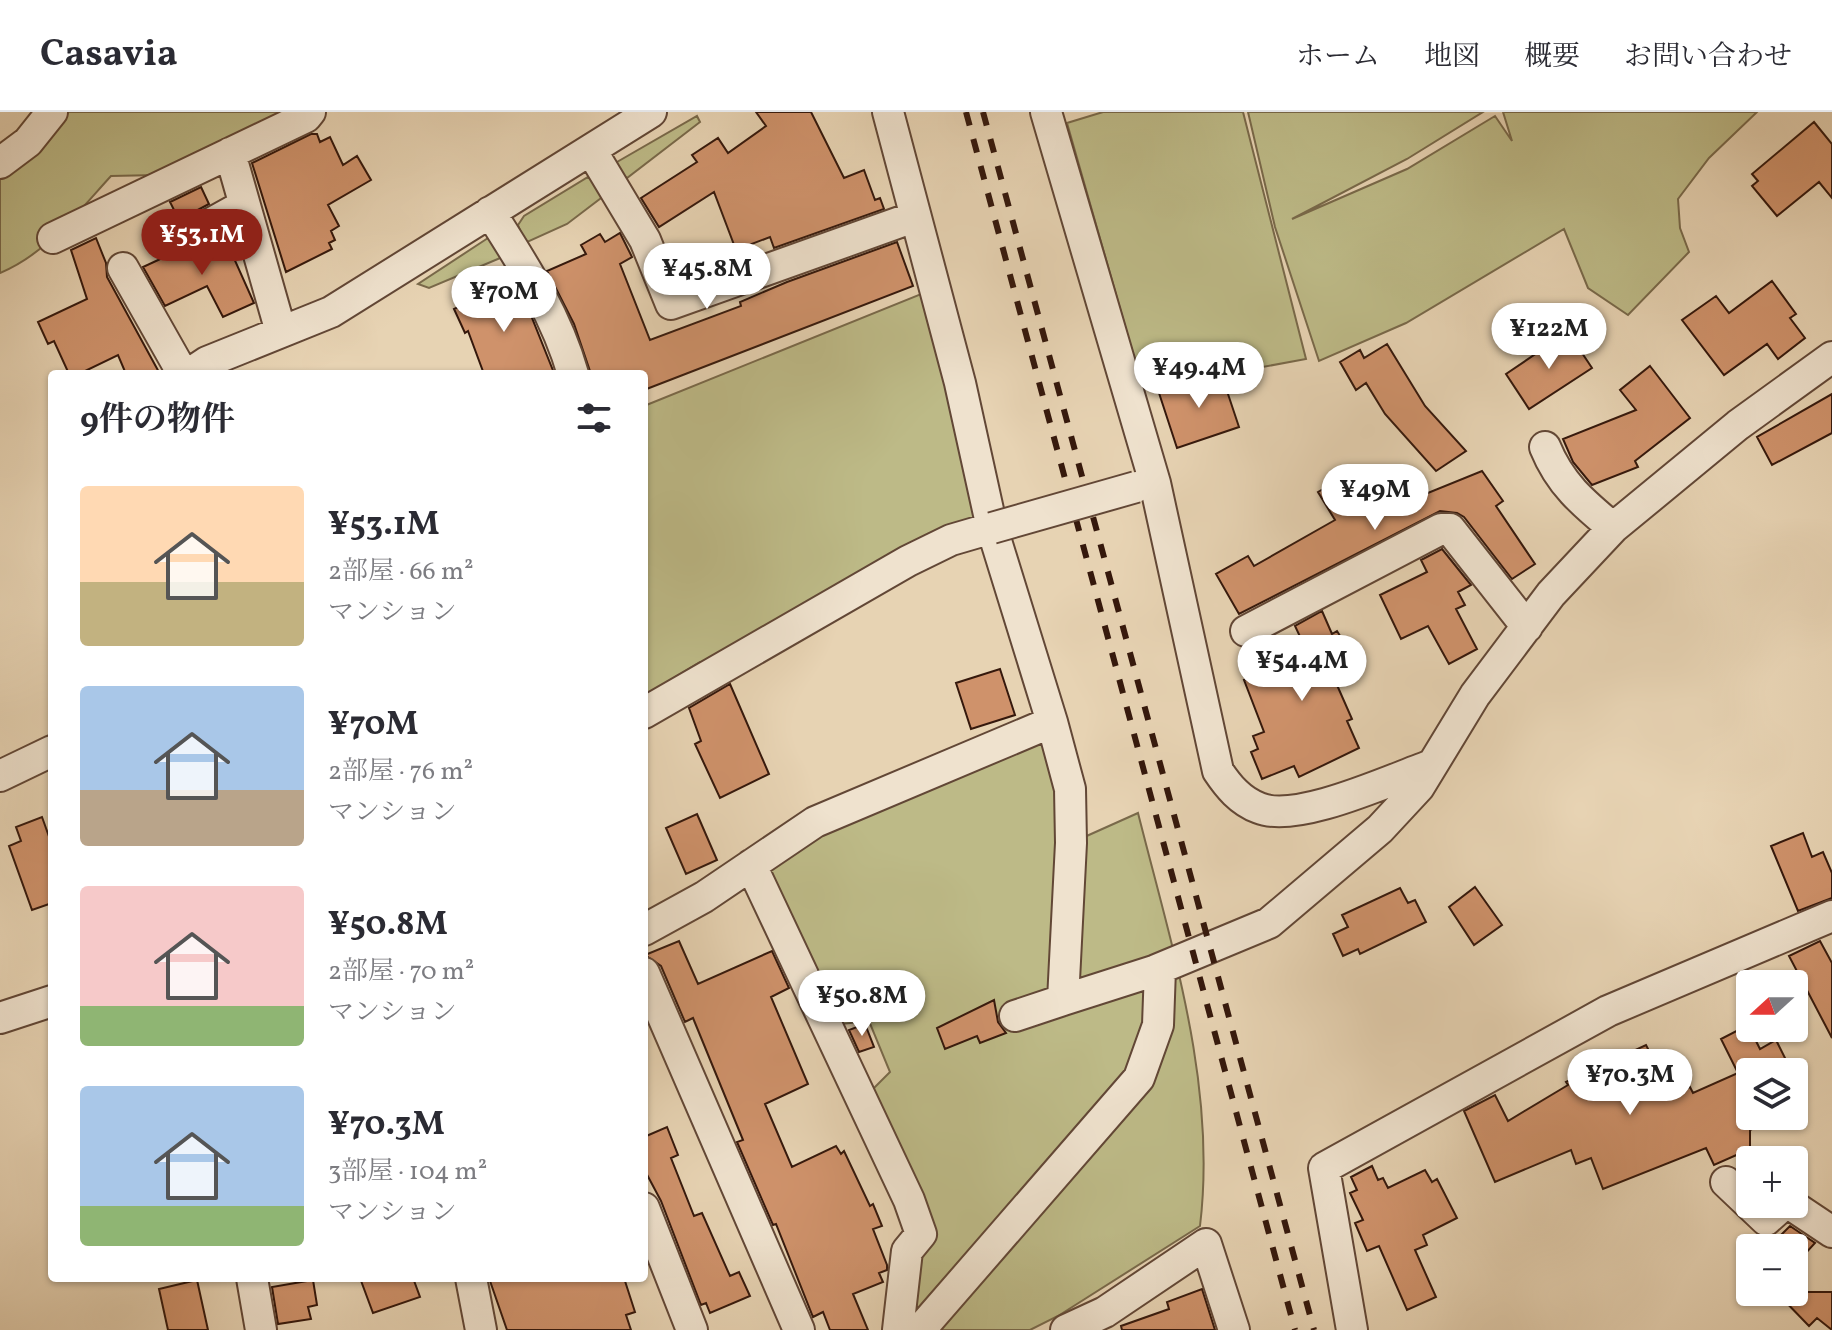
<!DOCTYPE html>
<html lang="ja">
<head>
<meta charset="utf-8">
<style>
	:root { --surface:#fff; --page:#f7f7f7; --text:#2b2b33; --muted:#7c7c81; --line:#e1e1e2; --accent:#8f2418 }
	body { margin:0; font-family:Vollkorn,"Noto Serif JP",serif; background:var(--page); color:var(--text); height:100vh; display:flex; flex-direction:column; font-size:30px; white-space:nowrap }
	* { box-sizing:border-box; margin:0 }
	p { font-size:26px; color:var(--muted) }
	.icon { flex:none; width:44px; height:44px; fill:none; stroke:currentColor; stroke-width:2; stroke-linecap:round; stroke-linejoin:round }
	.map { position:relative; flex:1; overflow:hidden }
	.panel { position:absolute; left:48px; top:258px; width:600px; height:912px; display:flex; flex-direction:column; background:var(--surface); border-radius:8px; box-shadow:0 2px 6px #0004 }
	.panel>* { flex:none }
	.needle { width:52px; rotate:249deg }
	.fabs { position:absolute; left:1736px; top:858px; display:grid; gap:16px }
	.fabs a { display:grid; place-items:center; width:72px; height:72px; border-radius:8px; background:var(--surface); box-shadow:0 2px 6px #0004; font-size:40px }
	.price { position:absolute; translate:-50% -68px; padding:0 18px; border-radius:28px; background:#fff; color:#222; font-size:26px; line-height:52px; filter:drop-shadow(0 2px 4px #0008) }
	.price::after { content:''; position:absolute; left:50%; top:48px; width:24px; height:18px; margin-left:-12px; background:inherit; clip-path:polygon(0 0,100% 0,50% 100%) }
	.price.current { background:var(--accent); color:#fff }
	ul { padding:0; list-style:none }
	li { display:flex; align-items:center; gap:24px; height:200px; padding:0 32px }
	li span { display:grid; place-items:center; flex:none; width:224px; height:160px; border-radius:8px; color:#555 }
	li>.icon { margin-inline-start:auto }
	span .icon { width:96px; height:96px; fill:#fffc; stroke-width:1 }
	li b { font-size:34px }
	h2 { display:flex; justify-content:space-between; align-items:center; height:96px; padding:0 32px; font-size:34px }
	header { display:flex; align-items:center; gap:48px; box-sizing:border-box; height:112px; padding:0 40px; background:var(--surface); border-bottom:2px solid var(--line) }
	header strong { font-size:38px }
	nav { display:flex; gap:44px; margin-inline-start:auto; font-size:28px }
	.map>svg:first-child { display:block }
	.green { fill:#bdba87; stroke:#79694a; stroke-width:2 }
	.building { fill:#cf926b; stroke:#35180c; stroke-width:2 }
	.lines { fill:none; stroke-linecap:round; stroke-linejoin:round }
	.minor-casing { stroke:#624736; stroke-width:34 }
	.minor { stroke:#efe2ce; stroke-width:30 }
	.rail { stroke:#35180c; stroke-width:6; stroke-dasharray:14 14; stroke-linecap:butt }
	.minor-bridge-casing { stroke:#624736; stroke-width:34; stroke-linecap:butt }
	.minor-bridge { stroke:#efe2ce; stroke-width:30 }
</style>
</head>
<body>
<header>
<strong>Casavia</strong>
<nav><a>ホーム</a><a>地図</a><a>概要</a><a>お問い合わせ</a></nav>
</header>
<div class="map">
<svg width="1832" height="1218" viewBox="0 0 1832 1218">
	<rect width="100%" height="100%" fill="#e7d3b3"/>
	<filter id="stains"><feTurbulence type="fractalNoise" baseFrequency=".0025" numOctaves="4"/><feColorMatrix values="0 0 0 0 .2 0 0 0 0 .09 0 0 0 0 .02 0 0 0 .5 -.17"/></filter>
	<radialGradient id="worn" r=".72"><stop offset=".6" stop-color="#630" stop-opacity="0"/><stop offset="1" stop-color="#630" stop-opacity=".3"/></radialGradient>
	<path class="green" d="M52,0H297L204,62L111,64C78,100 46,142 0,161V34Z
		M1103,0H1243L1306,247L1143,277L1067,11Z
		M1248,0H1483L1407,47L1292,107L1407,57L1495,4L1512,29L1503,0H1757L1709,46L1678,87L1680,116L1689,140L1628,203L1588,176L1564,117L1406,211L1319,249L1275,115Z
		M697,4L700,10L627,66L617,61V50Z
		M588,65L595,69L605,83L567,112L525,131L518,113L524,104Z
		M491,124L505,144L429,176L418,172Z
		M926,180L981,410L711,552L700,550L644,584V294Z
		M1047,613L1071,731L1138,701C1172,836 1217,974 1200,1114L1058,1204L1030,1218H900L921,1122L862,988L890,960L869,909L832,913L753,757Z"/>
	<path class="building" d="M756,0H811L844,66L864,58L875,88L880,86L884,97L774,136L770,125L736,138L714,80L659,115L641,86L697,50L692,43L718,26L728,41L766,14Z
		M1814,10L1832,32V86L1819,70L1777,104L1752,74L1758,69L1752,62Z
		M311,22H317L320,30L330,25L343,53L357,44L371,68L328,93L339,114L331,119L335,128L329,131L332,137L286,160L252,51Z
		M201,75L209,92L179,108L170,90Z
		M620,121L632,145L620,152L650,228L741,194L740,190L787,170L897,130L913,174L644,278V262H591L574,212L547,159L586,142L581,133L600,122L605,130Z
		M224,124L254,191L223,205L207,174L165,194L143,155L171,142L189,144Z
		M96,126L106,151L107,165L160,262H126L118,243L79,262H69L54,229L48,232L38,210L87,187L71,138Z
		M1772,169L1796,202L1790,206L1805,226L1778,247L1767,232L1724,263L1682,208L1716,184L1729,201Z
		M510,171L532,206L554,261L484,262L468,219L465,221L454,197Z
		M1568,220L1592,256L1529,297L1506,262Z
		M1387,232L1425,294L1466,339L1436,359L1385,302L1366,271L1356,278L1340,250L1360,238L1364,246Z
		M1650,254L1690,306L1635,349L1638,355L1592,373L1573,350L1563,327L1636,298L1620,278Z
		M1221,261L1239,315L1177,336L1159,281Z
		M1832,282V321L1772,353L1757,325Z
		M1407,354L1423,383L1482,359L1503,389L1496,394L1535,452L1512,467L1464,405L1457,401L1440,399L1239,502L1216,462L1248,444L1254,454L1335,408L1318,380L1351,361L1361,377Z
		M1442,437L1471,473L1458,480L1465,493L1456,497L1477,537L1449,552L1428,514L1401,527L1380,483L1427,460L1421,448Z
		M1322,499L1332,522L1337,519L1356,549L1333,564L1352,607L1347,609L1359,636L1299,665L1294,654L1262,667L1251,640L1258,637L1253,624L1264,620L1244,568L1257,564L1252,551L1303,531L1295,514Z
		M1000,557L1015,603L971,617L956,571Z
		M730,572L769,662L720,686L695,632L701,629L689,596Z
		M697,702L717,748L686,762L666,716Z
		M42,705L52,733V791L32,798L9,734L21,729L16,715Z
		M1803,721L1812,745L1823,740L1832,761V786L1798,799L1771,734Z
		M1475,775L1502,813L1474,833L1449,795Z
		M1400,776L1408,791L1415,788L1426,810L1360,842L1358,837L1343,844L1333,822L1348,815L1342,803Z
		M679,829L698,872L772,839L789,876L771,885L808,972L765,992L792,1055L836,1034L841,1042L844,1039L870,1094L873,1092L882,1114L873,1117L887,1153V1158L879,1161L883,1170L853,1182L868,1218H830L823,1200L813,1205L776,1112L773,1113L737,1030L743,1028L693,906L685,910L661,854L645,843Z
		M1820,829L1832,851V926L1789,844Z
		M994,888L998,910L1006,921L980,931L977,924L945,937L937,916Z
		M865,912L874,935L859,940L849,918Z
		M1748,913L1760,937L1776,928L1792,960H1750V1004H1778L1750,1018V1037L1714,1053L1706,1036L1603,1077L1591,1046L1576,1052L1571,1038L1495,1070L1464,999L1495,983L1508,1009L1568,973L1566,970L1646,933L1672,983L1690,975L1693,981L1738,961L1721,927Z
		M667,1015L678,1043L671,1046L694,1104L702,1101L730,1164L739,1160L750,1184L710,1201L706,1191L701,1193L661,1089L644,1057V1025Z
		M1372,1054L1378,1068L1383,1066L1388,1076L1425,1058L1432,1070L1437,1067L1457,1106L1423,1123L1427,1133L1415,1138L1436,1185L1407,1198L1379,1134L1367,1139L1355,1111L1363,1108L1350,1081L1357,1078L1351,1065Z
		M1790,1114L1815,1131L1794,1154V1136L1770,1134Z
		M360,1166H413L420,1185L373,1201Z
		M489,1166H624L635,1200L626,1203L631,1218H507Z
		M197,1168L208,1218H168L159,1177Z
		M313,1168L317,1193L308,1195L311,1207L278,1212L272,1175Z
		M1202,1177L1215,1218H1122L1121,1214L1169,1197L1167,1190Z
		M1776,1180H1832V1218L1817,1206L1809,1214Z"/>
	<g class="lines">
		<defs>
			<path id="minor" d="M1046,0L1155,371L1218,659C1228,674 1240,689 1259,696C1297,712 1392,667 1432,653
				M591,38L645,128L671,192L914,105
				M230,41L281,220
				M0,51L28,30L52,0
				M490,100C523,152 556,202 573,262
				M53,126L306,5L310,0
				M181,128L244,93
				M123,156L183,262
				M189,262L207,250L331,200L651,0
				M1545,335C1560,372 1583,391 1613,416
				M1246,519L1441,417H1450L1527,515
				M644,601L908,449L951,428L992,416
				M0,664L52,639
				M751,753L909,1088L921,1122L907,1139L898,1218
				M644,818L704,785L815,710L1052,610L992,416L960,271L888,0
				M1156,858L1269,811L1380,717L1419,675L1475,583L1551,482L1613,416L1738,313L1832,245
				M644,861L799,1218
				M1015,904L1063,888
				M0,906L52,889
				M1726,1070L1766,1108L1784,1092
				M1790,1092L1832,1120
				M644,1096L692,1218
				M252,1166L261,1218
				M471,1166L481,1218
				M920,1218L1139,966L1158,913L1160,857L1063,888L1071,731L1070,677L1052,610
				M1066,1218L1105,1200L1206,1132L1234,1218
				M1352,1218L1324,1056L1608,899L1832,804"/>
		</defs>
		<use href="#minor" class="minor-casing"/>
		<use href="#minor" class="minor"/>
		<path class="rail" d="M966,0L1295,1218
			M983,0L1314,1218"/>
		<defs>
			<path id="minor-bridge" d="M992,416L1136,375"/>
		</defs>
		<use href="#minor-bridge" class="minor-bridge-casing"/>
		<use href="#minor-bridge" class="minor-bridge"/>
	</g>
	<rect width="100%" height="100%" filter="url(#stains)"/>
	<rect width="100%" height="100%" fill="url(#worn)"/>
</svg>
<div class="fabs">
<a><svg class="needle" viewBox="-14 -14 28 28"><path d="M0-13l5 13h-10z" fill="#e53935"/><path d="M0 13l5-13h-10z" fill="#7c7c81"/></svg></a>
<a><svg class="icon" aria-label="layers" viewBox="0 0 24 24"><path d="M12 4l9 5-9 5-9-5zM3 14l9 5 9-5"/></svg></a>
<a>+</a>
<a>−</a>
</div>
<b class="price current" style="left:202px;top:165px">¥53.1M</b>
<b class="price" style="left:707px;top:199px">¥45.8M</b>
<b class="price" style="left:504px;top:222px">¥70M</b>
<b class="price" style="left:1549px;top:259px">¥122M</b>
<b class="price" style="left:1199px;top:298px">¥49.4M</b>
<b class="price" style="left:1375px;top:420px">¥49M</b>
<b class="price" style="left:1302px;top:591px">¥54.4M</b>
<b class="price" style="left:862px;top:926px">¥50.8M</b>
<b class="price" style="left:1630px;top:1005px">¥70.3M</b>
<section class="panel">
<h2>9件の物件<svg class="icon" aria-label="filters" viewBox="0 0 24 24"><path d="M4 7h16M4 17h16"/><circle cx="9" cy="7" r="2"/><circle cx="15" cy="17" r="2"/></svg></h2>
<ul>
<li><span style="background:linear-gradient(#ffd9b3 60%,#c2b280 0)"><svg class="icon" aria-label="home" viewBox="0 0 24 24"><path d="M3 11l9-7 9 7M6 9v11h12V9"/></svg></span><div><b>¥53.1M</b><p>2部屋 · 66 m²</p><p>マンション</p></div></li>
<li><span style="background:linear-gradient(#a9c7e8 65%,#b9a48a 0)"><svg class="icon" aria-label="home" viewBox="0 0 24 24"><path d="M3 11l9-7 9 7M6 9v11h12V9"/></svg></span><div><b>¥70M</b><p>2部屋 · 76 m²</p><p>マンション</p></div></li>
<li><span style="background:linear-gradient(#f6c9c9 75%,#8fb573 0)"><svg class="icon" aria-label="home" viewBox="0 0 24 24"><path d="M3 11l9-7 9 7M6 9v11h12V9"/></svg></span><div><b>¥50.8M</b><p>2部屋 · 70 m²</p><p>マンション</p></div></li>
<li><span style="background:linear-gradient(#a9c7e8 75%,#8fb573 0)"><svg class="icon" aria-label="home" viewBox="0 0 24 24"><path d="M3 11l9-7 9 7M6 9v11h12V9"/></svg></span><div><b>¥70.3M</b><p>3部屋 · 104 m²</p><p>マンション</p></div></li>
</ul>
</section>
</div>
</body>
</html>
